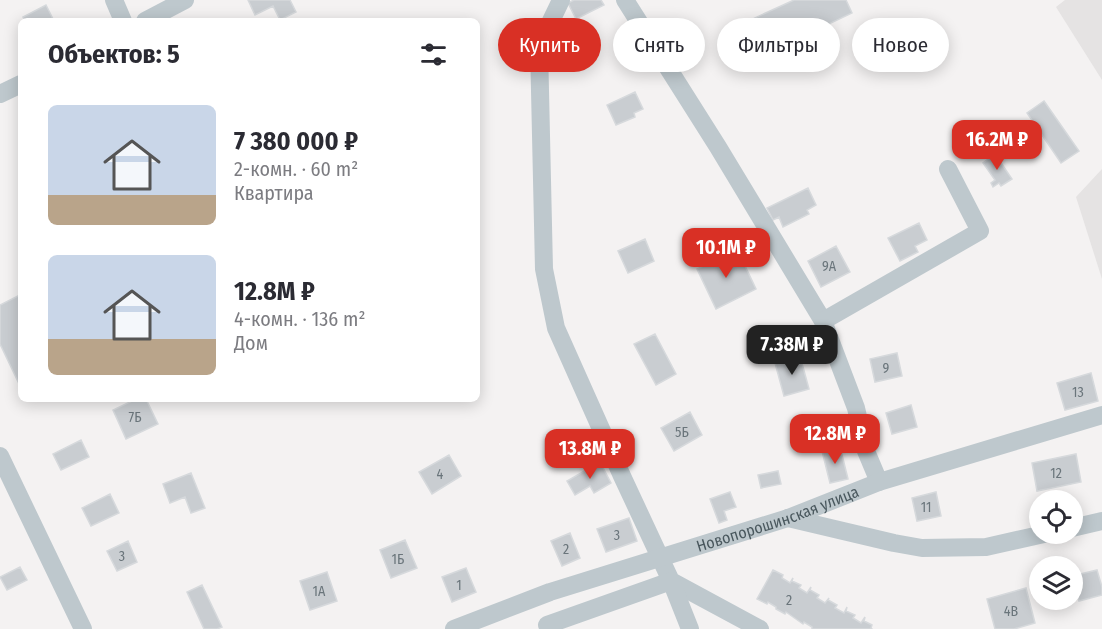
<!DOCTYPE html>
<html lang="ru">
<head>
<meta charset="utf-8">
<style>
	:root { --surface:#fff; --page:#f2f2f3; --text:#2b2b33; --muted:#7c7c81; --accent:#d93025 }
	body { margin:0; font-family:"Fira Sans Condensed",sans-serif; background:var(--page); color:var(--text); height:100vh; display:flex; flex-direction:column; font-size:22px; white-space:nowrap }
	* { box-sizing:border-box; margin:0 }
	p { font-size:20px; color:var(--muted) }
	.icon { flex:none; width:33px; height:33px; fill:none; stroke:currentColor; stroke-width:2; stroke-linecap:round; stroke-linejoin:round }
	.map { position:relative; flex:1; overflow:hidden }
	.details { position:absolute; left:18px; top:18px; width:462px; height:384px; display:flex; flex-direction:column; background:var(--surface); border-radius:9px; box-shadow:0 3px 15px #0003 }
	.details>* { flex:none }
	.banner { position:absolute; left:498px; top:18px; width:513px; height:54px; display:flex; gap:12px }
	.buttons { position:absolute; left:1029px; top:490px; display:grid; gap:12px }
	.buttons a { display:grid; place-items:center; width:54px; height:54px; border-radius:50%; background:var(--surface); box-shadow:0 3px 15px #0003; font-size:30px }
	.price { position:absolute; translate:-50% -51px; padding:0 14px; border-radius:12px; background:var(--accent); color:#fff; font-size:20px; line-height:39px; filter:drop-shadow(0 2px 3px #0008) }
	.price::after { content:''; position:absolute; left:50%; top:36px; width:18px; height:14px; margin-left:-9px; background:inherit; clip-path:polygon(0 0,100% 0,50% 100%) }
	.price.active { background:#222; color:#fff }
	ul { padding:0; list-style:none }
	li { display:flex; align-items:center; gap:18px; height:150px; padding:0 30px }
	li span { display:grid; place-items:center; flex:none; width:168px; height:120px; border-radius:9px; color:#555 }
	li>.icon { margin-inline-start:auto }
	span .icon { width:72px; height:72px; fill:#fffc; stroke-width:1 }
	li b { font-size:26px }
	h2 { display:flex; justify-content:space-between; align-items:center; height:72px; padding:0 30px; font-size:26px }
	.tag { padding:0 21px; border-radius:27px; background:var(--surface); box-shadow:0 3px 15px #0003; font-size:21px; line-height:54px }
	.tag.active { background:var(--accent); color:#fff }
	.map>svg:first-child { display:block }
	.education { fill:#e5e3e3 }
	.building { fill:#c9cdd1; stroke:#d6d9dc; stroke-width:1.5 }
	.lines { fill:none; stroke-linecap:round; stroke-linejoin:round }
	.minor { stroke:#bec8cd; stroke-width:18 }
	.labels { text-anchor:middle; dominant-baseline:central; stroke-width:5; stroke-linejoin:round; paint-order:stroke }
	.number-label { font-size:14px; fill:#6a757b }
	.street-label { font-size:16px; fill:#4a585e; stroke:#fff }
</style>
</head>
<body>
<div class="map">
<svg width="1102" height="629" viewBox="0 0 1102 629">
	<rect width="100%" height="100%" fill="#f4f2f2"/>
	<path class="education" d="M1065,0H1102V80L1056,7Z
		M1102,169V279L1076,197Z"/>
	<path class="building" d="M248,0H290L296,12L280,20L273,6L255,15Z
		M574,0H601L604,5L576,19L568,3Z
		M794,0H846L852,13L762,56L746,22Z
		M46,5L54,21H25L23,17Z
		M635,92L643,109L634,113L635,117L616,125L607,105Z
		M1044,101L1079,151L1061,163L1027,113Z
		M995,154L1012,179L1001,186L999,183L993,187L991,183L995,180L983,163Z
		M808,188L816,205L807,210L809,214L783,227L779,217L773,220L767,208Z
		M919,223L927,240L915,246L918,252L900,261L888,238Z
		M645,239L654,261L628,273L618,251Z
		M836,246L850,272L821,287L808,261Z
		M737,249L756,289L716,309L697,269Z
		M20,295L21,296V388L0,344V305Z
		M655,334L676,374L656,385L634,344Z
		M897,353L902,376L875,382L870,359Z
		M800,356L809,389L784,396L775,363Z
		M1091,373L1098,401L1065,410L1057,383Z
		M136,399H146L158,424L126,439L113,410Z
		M911,405L917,427L892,434L886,413Z
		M690,412L702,435L674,451L661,428Z
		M81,440L89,457L61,470L53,454Z
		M840,447L848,479L830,483L822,451Z
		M1076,454L1081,482L1037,491L1032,463Z
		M449,455L461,476L432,494L419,472Z
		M600,462L611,483L594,493L590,486L575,495L567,481Z
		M778,471L781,484L761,488L758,475Z
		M191,473L205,508L191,513L185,497L170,503L163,484Z
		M730,492L736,507L724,511L727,520L719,523L710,499Z
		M936,492L941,516L917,521L912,498Z
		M110,494L119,513L91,526L82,508Z
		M629,518L637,541L606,552L597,529Z
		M570,533L580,558L562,566L551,541Z
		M405,540L417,568L391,578L380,550Z
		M128,541L137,562L117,571L107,551Z
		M20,567L27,580L7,590L0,577Z
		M466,568L476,592L452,602L442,577Z
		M773,570L783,575L782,578L790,583L793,578L792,581L801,585L799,588L807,593L811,587L810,590L819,595L817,598L825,603L829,598L828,600L837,605L835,608L844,613L847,607L846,611L855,615L853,618L861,623L865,617L864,621L872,625L871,628L872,629H812V627L804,622L803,624L786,612L785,614L776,609V607L768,602L767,604L757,599Z
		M1097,570L1102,587V595L1079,601L1072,576Z
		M327,572L337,601L310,610L300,581Z
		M202,585L222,627L217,629H204L187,592Z
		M1026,588L1035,623L1014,629H995L987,599Z"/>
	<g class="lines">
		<g class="minor">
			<path d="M114,0L123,21"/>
			<path d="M561,0L539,46L544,269L556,328L622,476L671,581L760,629"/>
			<path d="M625,0L718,147L823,321L856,408L866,451L879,482"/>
			<path d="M145,21L185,0"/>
			<path d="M0,94L21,84"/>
			<path d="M823,321L980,231L948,169"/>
			<path d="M0,456L83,629"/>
			<path d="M788,518L894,543L922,548L986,547L1044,534"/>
			<path d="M1072,528L1102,521"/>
			<path id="s1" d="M454,629L550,592L788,518L879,482L1102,415"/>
			<path d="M549,629L547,625L671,581L690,629"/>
		</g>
	</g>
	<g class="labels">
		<g class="number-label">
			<text x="829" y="266">9А</text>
			<text x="886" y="368">9</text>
			<text x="1078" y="392">13</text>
			<text x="135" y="417">7Б</text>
			<text x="682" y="432">5Б</text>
			<text x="1056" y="473">12</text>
			<text x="440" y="474">4</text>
			<text x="926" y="507">11</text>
			<text x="617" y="535">3</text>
			<text x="566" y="549">2</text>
			<text x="122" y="556">3</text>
			<text x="398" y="559">1Б</text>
			<text x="459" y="585">1</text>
			<text x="319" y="591">1А</text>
			<text x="789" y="600">2</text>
			<text x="1011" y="611">4В</text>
		</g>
		<g class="street-label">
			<text stroke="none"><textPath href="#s1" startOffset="342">Новопорошинская улица</textPath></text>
		</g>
	</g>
</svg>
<div class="buttons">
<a><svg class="icon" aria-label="locate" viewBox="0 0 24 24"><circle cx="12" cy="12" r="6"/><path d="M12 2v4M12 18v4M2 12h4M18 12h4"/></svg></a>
<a><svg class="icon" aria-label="layers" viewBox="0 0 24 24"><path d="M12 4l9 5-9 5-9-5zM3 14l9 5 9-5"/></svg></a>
</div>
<b class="price" style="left:997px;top:171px">16.2M ₽</b>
<b class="price" style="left:726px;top:279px">10.1M ₽</b>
<b class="price active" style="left:792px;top:376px">7.38M ₽</b>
<b class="price" style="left:835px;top:465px">12.8M ₽</b>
<b class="price" style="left:590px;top:480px">13.8M ₽</b>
<div class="banner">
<a class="tag active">Купить</a>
<a class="tag">Снять</a>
<a class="tag">Фильтры</a>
<a class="tag">Новое</a>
</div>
<section class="details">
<h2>Объектов: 5<svg class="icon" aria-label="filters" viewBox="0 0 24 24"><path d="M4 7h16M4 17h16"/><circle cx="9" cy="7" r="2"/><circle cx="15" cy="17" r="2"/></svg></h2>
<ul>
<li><span style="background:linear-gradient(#c9d6e8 75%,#b9a48a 0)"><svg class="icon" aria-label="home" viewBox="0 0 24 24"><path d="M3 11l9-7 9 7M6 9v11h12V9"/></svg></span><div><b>7 380 000 ₽</b><p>2-комн. · 60 m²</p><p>Квартира</p></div></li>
<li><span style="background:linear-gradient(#c9d6e8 70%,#b9a48a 0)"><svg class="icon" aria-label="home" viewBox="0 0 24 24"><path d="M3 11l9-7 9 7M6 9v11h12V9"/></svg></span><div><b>12.8M ₽</b><p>4-комн. · 136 m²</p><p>Дом</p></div></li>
</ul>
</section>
</div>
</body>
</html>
